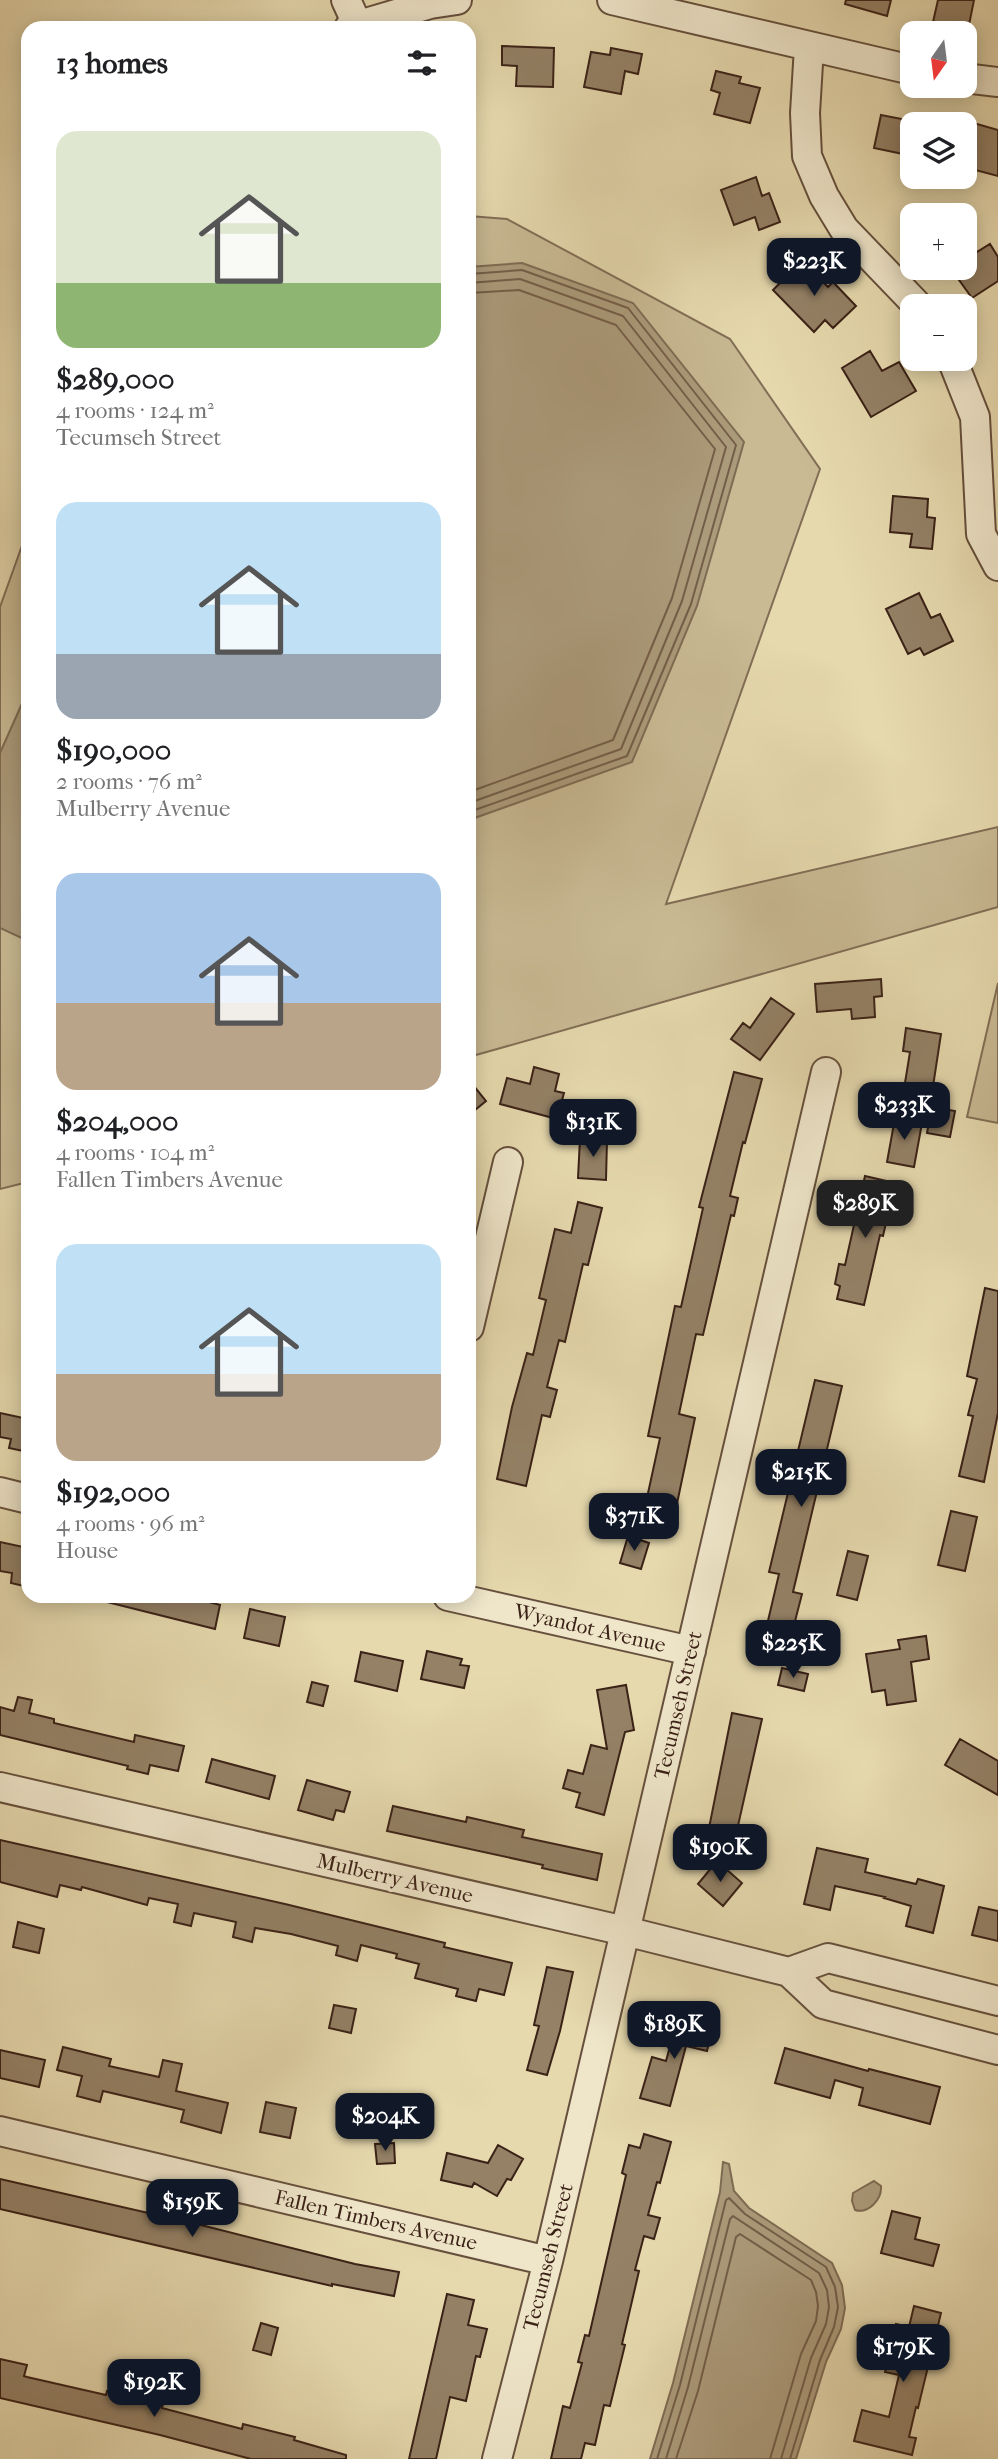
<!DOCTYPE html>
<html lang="en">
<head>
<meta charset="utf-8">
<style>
	:root { --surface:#fff; --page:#f6f6f6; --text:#202124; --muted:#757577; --accent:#111827 }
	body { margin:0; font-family:"IM FELL French Canon",serif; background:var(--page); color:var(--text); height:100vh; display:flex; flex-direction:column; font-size:26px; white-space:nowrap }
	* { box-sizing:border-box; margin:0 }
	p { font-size:23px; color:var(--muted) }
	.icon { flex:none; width:38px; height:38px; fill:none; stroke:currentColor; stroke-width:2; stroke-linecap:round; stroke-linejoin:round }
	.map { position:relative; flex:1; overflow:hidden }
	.panel { position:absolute; left:21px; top:21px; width:455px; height:1582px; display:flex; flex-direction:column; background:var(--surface); border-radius:21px; box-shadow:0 4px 18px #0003 }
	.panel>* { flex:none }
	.needle { width:46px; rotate:194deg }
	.controls { position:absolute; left:900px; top:21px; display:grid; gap:14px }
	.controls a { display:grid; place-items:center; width:77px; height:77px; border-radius:14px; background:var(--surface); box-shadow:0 4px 18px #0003; font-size:35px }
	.price { position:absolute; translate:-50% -60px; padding:0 16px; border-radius:14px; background:var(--accent); color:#fff; font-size:23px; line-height:46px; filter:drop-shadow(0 2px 4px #0008) }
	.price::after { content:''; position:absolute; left:50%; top:42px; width:21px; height:16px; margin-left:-10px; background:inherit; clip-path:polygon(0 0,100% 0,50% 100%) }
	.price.selected { background:#222; color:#fff }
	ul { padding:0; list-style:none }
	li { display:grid; align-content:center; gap:14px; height:371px; padding:0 35px }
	li span { display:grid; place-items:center; height:217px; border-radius:21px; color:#555 }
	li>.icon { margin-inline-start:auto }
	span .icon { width:126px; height:126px; fill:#fffc; stroke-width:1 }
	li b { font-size:30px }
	h2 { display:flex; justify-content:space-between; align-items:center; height:84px; padding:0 35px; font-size:30px }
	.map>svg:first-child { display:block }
	.green { fill:#c9ba94; stroke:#826e56; stroke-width:2 }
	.water { fill:#ac9b7b; stroke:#7f6b53; stroke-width:2 }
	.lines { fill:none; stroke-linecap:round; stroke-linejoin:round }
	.shore { stroke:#745e49; stroke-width:2 }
	.building { fill:#948166; stroke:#3b2217; stroke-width:2 }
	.minor-casing { stroke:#66503d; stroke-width:32 }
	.minor { stroke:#efe6ca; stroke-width:28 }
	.labels { text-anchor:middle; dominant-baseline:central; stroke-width:7; stroke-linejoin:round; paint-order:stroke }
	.street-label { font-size:21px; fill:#3b2217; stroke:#efe6ca }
</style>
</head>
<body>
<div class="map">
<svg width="998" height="2459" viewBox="0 0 998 2459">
	<rect width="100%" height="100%" fill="#e6d9ae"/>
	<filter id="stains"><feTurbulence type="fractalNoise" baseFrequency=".00286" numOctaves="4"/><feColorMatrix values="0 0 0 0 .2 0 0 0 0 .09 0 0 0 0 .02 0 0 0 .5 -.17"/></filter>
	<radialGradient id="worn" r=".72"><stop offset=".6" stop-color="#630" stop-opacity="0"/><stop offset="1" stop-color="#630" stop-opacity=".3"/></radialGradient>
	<path class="green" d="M469,216L507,219L730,339L820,469L666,904L998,827V907L469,1057Z
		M28,529V1182L0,1189V607Z
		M998,983V1123L967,1117Z"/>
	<path class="water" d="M522,263L633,303L744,442L697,606L632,762L469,820V267Z
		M28,690V941L0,928V753Z
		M723,2162L729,2164L734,2191L749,2208L832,2263L842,2285L845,2308L841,2329L826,2362L796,2459H650L673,2383L720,2192Z
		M874,2181L881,2186C882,2200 868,2214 855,2210L852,2201L853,2193Z"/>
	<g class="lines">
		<path class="shore" d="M469,274L522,270L628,308L736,445L691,604L627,756L469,812
			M469,283L520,279L623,316L726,447L682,601L621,749L469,803
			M469,293L519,290L616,325L715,449L672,598L613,740L469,792
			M657,2459L680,2385L726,2200L729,2198L745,2214L826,2267L835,2287L838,2307L834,2327L820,2360L790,2459
			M666,2459L688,2387L730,2219L733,2216L819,2273L827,2290L829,2307L826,2324L811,2358L781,2459
			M676,2459L698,2391L736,2237L740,2234L811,2280L816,2292L818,2306L816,2321L801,2354L770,2459"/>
	</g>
	<path class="building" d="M846,0H891L887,16L845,4Z
		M938,0H974L968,30L933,22Z
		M502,46L554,48L553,87L516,86L517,66L502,65Z
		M611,48L642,54L638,74L625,71L621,94L584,87L591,52L610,55Z
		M716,71L741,77L739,83L760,88L750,123L714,114L720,93L711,90Z
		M881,115L912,121V139L908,155L874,148Z
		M970,122L998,130V176L964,167V144Z
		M756,177L762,196L769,193L780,222L759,230L755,217L734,225L721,190Z
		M990,244L998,257V281L972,298L959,280L971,272L964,260Z
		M802,261L828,287L833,282L856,306L833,328L825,320L814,332L773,290Z
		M870,351L882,371L899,362L916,391L871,417L842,368Z
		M893,496L928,499L927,517L935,518L932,549L910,547L912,534L890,532Z
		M919,593L931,618L940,614L953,641L924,655L920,648L908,654L886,609Z
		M881,979L882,996L874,997L875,1017L852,1019L851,1009L817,1012L815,984Z
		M771,998L794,1014L760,1060L731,1039L743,1023L750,1028Z
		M906,1028L941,1034L932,1093L904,1089L910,1052L903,1051Z
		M534,1067L559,1074L555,1091L564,1093L557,1119L500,1104L507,1078L530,1084Z
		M734,1072L762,1079L745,1143L743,1142L730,1196L738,1198L734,1216L731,1215L703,1335L696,1334L679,1414L695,1418L675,1513L645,1507L660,1438L648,1436L675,1306L681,1307L703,1208L699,1207Z
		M469,1080L486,1101L469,1115Z
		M932,1107L955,1111L950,1137L927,1133Z
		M895,1118L922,1123L914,1167L887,1162Z
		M580,1139L607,1140L606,1180L578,1178Z
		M865,1176L895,1183L883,1236L880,1235L864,1305L837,1299L840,1286L835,1284L839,1264L845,1265Z
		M578,1202L602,1208L588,1265L583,1264L565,1342L559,1340L547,1387L557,1390L550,1417L542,1415L526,1486L497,1479L512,1407L527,1353L533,1355L546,1300L539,1298L555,1229L571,1233Z
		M985,1288L998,1291V1413L984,1482L959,1476L973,1416L968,1415L977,1379L967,1376Z
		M815,1380L842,1386L793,1592L802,1594L792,1633L789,1632L785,1650L768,1646L773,1626L767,1625L779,1574L769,1572Z
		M0,1413L28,1419V1452L9,1448L11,1439L0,1437Z
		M951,1511L977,1517L965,1571L938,1565Z
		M628,1536L649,1543L641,1569L620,1563Z
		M0,1542L28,1548V1587L11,1583L12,1573L0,1571Z
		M848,1551L868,1556L857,1600L837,1595Z
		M104,1596H203L202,1600L220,1605L215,1629L103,1601Z
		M250,1609L285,1617L279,1646L244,1638Z
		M926,1636L929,1659L911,1662L916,1701L887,1705L885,1690L872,1692L866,1654L900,1649L898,1640Z
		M427,1651L462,1659L460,1665L469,1666L464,1688L421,1679Z
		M361,1652L403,1661L397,1691L355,1681Z
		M782,1668L808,1674L804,1691L778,1685Z
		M312,1682L328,1686L323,1706L307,1702Z
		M626,1685L634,1730L625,1732L604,1815L576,1807L580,1793L563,1788L568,1770L583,1774L591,1745L607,1749L597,1690Z
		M18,1697L32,1700L29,1713L54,1719V1723L134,1742L135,1735L184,1746L178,1771L150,1765L148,1774L127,1769L128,1766L0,1735V1707L14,1711Z
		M732,1713L762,1719L735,1839L708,1833Z
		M960,1739L998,1761V1795L945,1765Z
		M212,1759L275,1776L269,1799L206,1782Z
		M307,1780L350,1792L344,1812L336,1810L333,1820L298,1810Z
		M393,1806L466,1822L467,1817L524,1830L522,1837L602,1854L597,1880L542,1868L543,1865L387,1831Z
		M0,1840L285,1904L445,1943L444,1947L512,1963L504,1995L479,1989L476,2001L456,1996L458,1989L415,1978L419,1964L396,1958L397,1954L361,1945L357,1961L336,1955L338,1946L291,1934L255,1928L252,1942L233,1937L236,1922L194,1913L191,1926L174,1922L178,1904L149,1898L147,1905L82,1887L81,1890L60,1885L57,1897L0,1882Z
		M817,1848L868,1859L865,1872L916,1884L918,1879L944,1886L933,1933L906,1926L911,1906L884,1898L885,1897L835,1886L830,1910L804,1904Z
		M717,1861L742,1883L723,1906L698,1884Z
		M979,1907L998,1911V1941L972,1935Z
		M18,1922L44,1929L39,1953L13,1947Z
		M547,1967L573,1972L560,2031L547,2075L527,2070L539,2026L534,2025Z
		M334,2005L356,2009L351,2033L329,2028Z
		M678,2017L713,2026L707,2051L686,2046L670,2106L640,2098L652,2057L666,2061Z
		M63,2047L111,2059L109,2066L159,2077L163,2060L182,2064L176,2091L228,2103L221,2133L181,2122L184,2110L103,2091L100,2102L77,2096L82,2076L57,2070Z
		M785,2048L868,2071L869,2069L940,2087L930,2124L859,2105L863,2088L835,2080L830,2098L775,2083Z
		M0,2050L45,2060L39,2087L0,2078Z
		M266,2102L296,2108L290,2138L260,2132Z
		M644,2134L671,2142L660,2183L657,2182L648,2215L660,2218L654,2239L644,2236L635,2270L639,2271L622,2344L625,2345L610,2406L604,2405L595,2445L585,2443L581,2459H551L563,2406L570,2408L582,2363L578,2362L585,2335L589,2336L626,2175L622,2173L629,2145L640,2148Z
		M394,2143L395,2163L377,2164L375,2144Z
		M498,2145L523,2159L511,2180L507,2179L497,2196L474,2183L472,2187L441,2180L447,2153L488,2163Z
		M0,2179L205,2226L355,2264L399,2272L394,2296L332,2284V2286L0,2209Z
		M892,2211L920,2218L915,2239L939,2245L933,2266L881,2253Z
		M447,2294L474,2300L468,2325L487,2329L480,2357L476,2356L466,2401L450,2397L436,2459H409Z
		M914,2306L941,2313L918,2408L916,2407L909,2437L916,2438L912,2455L854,2441L862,2410L889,2417L899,2375L885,2372L896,2324L909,2327Z
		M261,2323L278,2328L271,2355L253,2350Z
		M0,2359L27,2365L24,2376L27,2377L106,2395L107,2391L163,2404L162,2408L242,2429L243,2424L295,2437L294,2440L346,2455V2459H251L160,2435L0,2398Z"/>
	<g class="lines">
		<defs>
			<path id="minor" d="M346,0L357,24
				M612,0L912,70
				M349,28L430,4L457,0
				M809,47L805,113L807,156L824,196L844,229L918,306
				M964,78L998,82
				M952,359L975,417L981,534L998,566
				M469,1327L508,1162
				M0,1492L28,1499
				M448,1596L691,1651
				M0,1787L625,1931L789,1972L823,2004L998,2050
				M789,1972L828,1958L998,2001
				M0,2131L548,2261
				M497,2459L548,2261L826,1072"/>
		</defs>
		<use href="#minor" class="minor-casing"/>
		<use href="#minor" class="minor"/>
	</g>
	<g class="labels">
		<g class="street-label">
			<text transform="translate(590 1628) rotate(13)">Wyandot Avenue</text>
			<text transform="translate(678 1705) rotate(-77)">Tecumseh Street</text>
			<text transform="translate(395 1878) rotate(13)">Mulberry Avenue</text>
			<text transform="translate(376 2220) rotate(13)">Fallen Timbers Avenue</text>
			<text transform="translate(548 2257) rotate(-76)">Tecumseh Street</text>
		</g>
	</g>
	<rect width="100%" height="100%" filter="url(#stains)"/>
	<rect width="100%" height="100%" fill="url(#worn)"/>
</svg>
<div class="controls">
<a><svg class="needle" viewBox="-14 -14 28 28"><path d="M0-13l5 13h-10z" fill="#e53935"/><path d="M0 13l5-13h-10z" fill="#757577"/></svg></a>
<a><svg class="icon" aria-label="layers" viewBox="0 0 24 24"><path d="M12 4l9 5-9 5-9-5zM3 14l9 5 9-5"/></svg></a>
<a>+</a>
<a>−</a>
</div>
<b class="price" style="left:814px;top:298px">$223K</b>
<b class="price" style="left:904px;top:1142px">$233K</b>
<b class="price" style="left:593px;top:1159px">$131K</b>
<b class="price selected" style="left:865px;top:1240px">$289K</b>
<b class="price" style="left:801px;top:1509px">$215K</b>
<b class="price" style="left:634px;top:1553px">$371K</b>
<b class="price" style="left:793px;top:1680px">$225K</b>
<b class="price" style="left:720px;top:1884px">$190K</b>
<b class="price" style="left:674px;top:2061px">$189K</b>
<b class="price" style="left:385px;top:2153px">$204K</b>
<b class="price" style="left:192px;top:2239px">$159K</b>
<b class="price" style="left:903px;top:2384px">$179K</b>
<b class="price" style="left:154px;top:2419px">$192K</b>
<section class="panel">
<h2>13 homes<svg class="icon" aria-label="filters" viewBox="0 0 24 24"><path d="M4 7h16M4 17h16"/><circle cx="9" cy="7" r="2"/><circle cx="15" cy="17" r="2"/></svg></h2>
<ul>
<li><span style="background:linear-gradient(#dfe7d0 70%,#8fb573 0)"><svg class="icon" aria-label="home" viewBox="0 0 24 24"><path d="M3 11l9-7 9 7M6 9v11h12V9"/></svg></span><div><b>$289,000</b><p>4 rooms · 124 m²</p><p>Tecumseh Street</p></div></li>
<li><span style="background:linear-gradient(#bfe0f5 70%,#9aa5b1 0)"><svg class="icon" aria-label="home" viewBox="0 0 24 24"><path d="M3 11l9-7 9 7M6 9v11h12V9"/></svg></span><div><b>$190,000</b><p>2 rooms · 76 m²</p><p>Mulberry Avenue</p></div></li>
<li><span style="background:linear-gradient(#a9c7e8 60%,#b9a48a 0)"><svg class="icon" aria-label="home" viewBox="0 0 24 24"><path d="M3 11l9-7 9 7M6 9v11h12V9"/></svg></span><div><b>$204,000</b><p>4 rooms · 104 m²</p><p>Fallen Timbers Avenue</p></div></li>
<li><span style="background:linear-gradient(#bfe0f5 60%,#b9a48a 0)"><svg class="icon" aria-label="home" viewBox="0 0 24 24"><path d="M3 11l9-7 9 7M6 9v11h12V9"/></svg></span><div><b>$192,000</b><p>4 rooms · 96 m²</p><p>House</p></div></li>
</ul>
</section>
</div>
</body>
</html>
